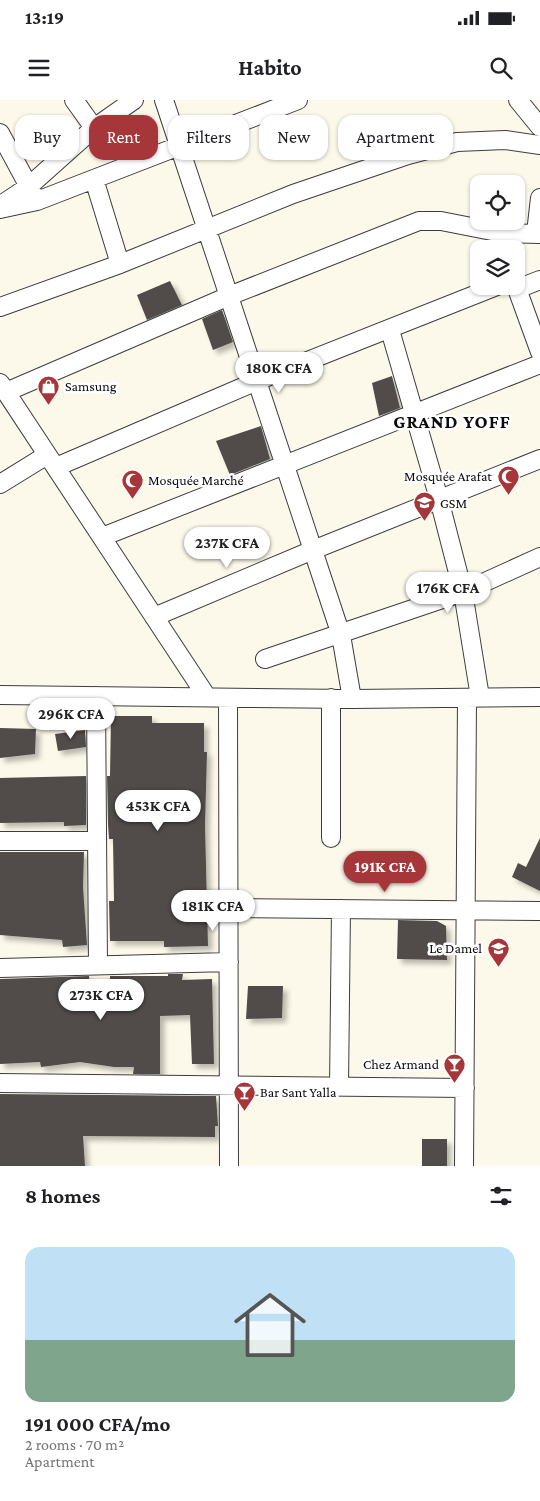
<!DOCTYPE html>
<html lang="en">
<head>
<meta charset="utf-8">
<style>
	:root { --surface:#fff; --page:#f6f6f6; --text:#202124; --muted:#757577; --accent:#a63639 }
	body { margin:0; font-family:"Crimson Pro",serif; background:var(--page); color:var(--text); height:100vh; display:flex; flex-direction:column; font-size:19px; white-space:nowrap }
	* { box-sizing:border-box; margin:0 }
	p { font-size:16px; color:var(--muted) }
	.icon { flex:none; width:28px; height:28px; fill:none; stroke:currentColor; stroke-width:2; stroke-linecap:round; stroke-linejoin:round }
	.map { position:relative; height:1066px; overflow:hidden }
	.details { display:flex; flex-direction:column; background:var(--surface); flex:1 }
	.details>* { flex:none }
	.guide { position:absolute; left:15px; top:15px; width:510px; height:45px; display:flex; gap:10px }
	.controls { position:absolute; left:470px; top:75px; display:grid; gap:10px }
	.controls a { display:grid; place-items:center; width:55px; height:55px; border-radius:10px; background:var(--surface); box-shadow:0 1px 4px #0004; font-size:25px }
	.price { position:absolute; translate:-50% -42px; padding:0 11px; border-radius:18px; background:#fff; color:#222; font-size:16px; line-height:32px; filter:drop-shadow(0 1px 2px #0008) }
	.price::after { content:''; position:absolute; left:50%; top:30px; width:15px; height:11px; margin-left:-8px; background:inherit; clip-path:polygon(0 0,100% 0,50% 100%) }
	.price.selected { background:var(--accent); color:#fff }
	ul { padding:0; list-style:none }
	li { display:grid; align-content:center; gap:10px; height:265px; padding:0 25px }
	li span { display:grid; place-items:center; height:155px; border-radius:15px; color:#555 }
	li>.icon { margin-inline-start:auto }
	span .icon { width:90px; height:90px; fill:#fffc; stroke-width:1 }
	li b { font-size:21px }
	h2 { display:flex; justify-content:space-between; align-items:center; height:60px; padding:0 25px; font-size:21px }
	.tag { padding:0 18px; border-radius:15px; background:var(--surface); box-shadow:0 1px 4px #0004; font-size:18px; line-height:45px }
	.tag.selected { background:var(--accent); color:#fff }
	.status { display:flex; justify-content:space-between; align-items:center; height:35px; padding:0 25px; background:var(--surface); direction:ltr }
	.status svg { height:14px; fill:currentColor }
	header { display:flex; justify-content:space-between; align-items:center; height:65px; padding:0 25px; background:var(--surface); font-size:22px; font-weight:700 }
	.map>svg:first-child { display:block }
	.building { fill:#514c48; filter:url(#shadow) }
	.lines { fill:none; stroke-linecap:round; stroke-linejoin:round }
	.minor-casing { stroke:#3d3d3d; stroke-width:20 }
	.minor { stroke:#fff; stroke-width:18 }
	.labels { text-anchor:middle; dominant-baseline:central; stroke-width:5; stroke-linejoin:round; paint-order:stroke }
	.poi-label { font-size:14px; fill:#0a0a0a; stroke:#fff; text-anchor:start }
	.district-label { font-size:19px; font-weight:bold; letter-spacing:1px; fill:#0a0a0a; stroke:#fff }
</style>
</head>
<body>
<div class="status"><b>13:19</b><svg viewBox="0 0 49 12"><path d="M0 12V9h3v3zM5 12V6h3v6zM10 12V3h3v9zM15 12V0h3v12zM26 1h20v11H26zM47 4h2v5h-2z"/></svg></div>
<header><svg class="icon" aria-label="menu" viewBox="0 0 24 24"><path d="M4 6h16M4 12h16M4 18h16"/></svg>Habito<svg class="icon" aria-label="search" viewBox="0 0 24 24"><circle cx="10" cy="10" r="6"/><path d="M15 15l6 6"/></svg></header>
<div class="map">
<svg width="540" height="1066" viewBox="0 0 540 1066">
	<defs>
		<filter id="shadow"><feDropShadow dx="4.5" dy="4.5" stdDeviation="2.5" flood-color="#0004"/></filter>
	</defs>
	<rect width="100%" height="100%" fill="#fcf9ea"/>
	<path class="building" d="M170,181L182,205L147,220L137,195Z
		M222,210L233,242L213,250L202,219Z
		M392,276L400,308L379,316L372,283Z
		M261,326L270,359L230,375L216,341Z
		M111,616H152V623H204V652H207L205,726L208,846L164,847V841H110L109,801H114L113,739H109L108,724L107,676H110Z
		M0,628L36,629L35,654L0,658Z
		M85,630L86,647L58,651L55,634Z
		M86,676V725L64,726V722L0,723V678Z
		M540,738V791L512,777L518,763L526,767Z
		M0,752H84L83,787L87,845L63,847L62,840L0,835Z
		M398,820L437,821L446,826L447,860L397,859Z
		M168,874H183L182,880L212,879L214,964H192L190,915L160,916V974H133L134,967H114L80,962L41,967L40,962L0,964V879L89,876L91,896H110V876H168Z
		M248,886H283L282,918L246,919Z
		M0,994L216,996L218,1026H215V1037L83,1036L85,1066H0Z
		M422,1039H447V1066H422Z"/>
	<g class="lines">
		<defs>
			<path id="minor" d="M74,0L94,28
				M164,0L341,535L352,599
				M518,0L540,27
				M0,33L34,96
				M94,79L120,164
				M1,105L28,87L94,28L134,0
				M0,109L37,101L298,0
				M536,133L540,98
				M516,186L540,252
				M517,189L540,180
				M0,207L120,164L293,94L408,55L457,42L505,40L540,45
				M390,230L439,399L463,492L480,597
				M0,283L207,597
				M6,292L229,196L419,121H441L502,133L540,134
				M56,367L257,281L497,186
				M0,384L47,355
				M102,437L540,264
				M154,517L313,450L540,359
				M265,559L463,492L540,457
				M0,595L352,599L540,597
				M96,596L98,865
				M228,598L229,1066
				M331,738V598
				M0,741H97
				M229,808L540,811
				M0,868L229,862
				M0,983L465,988
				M339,987L341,809
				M464,1066L467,598"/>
		</defs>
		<use href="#minor" class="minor-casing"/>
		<use href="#minor" class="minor"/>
	</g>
	<defs>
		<symbol id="shop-pin" viewBox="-11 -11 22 30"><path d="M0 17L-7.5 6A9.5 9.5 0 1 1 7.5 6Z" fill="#a63639" stroke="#fff"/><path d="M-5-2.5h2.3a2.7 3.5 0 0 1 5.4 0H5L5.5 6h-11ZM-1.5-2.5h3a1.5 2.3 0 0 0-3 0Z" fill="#fff"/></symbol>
		<symbol id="mosque-pin" viewBox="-11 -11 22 30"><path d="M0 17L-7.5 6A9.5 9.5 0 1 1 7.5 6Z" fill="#a63639" stroke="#fff"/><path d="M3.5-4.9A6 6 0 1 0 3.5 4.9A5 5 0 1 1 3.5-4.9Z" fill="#fff"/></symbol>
		<symbol id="school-pin" viewBox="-11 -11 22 30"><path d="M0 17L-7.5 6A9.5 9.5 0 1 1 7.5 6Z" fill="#a63639" stroke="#fff"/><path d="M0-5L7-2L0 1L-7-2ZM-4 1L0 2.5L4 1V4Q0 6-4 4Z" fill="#fff"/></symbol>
		<symbol id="bar-pin" viewBox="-11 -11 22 30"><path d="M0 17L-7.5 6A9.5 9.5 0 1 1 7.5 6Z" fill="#a63639" stroke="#fff"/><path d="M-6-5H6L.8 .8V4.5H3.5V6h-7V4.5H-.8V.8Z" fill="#fff"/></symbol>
	</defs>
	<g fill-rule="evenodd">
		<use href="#shop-pin" x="36" y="274" width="25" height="34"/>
		<use href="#mosque-pin" x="496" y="364" width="25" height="34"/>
		<use href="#mosque-pin" x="120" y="368" width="25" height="34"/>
		<use href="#school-pin" x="412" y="390" width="25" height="34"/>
		<use href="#school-pin" x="486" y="836" width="25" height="34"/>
		<use href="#bar-pin" x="442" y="952" width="25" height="34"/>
		<use href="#bar-pin" x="232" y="980" width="25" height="34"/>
	</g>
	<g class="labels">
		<g class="poi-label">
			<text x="65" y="286">Samsung</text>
			<text x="492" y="376" text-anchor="end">Mosquée Arafat</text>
			<text x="148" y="380">Mosquée Marché</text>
			<text x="440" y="403">GSM</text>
			<text x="482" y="848" text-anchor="end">Le Damel</text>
			<text x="439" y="964" text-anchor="end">Chez Armand</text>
			<text x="260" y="992">Bar Sant Yalla</text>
		</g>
		<g class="district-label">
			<text x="452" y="321">GRAND YOFF</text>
		</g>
	</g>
</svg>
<div class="controls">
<a><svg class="icon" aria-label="locate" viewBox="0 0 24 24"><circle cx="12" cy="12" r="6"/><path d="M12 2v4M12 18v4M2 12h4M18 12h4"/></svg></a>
<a><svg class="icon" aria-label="layers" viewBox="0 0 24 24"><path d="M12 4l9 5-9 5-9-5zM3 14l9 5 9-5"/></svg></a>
</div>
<b class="price" style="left:279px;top:294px">180K CFA</b>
<b class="price" style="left:227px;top:469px">237K CFA</b>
<b class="price" style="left:448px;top:514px">176K CFA</b>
<b class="price" style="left:71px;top:640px">296K CFA</b>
<b class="price" style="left:158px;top:732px">453K CFA</b>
<b class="price selected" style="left:385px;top:793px">191K CFA</b>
<b class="price" style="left:213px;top:832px">181K CFA</b>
<b class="price" style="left:101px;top:921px">273K CFA</b>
<div class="guide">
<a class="tag">Buy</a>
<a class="tag selected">Rent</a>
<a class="tag">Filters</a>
<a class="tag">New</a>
<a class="tag">Apartment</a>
</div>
</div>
<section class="details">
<h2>8 homes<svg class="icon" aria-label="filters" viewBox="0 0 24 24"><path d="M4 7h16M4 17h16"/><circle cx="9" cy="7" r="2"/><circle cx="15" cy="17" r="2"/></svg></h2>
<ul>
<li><span style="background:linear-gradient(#bfe0f5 60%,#7fa58c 0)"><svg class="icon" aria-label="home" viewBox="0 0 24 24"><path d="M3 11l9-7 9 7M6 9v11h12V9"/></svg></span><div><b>191 000 CFA/mo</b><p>2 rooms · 70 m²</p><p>Apartment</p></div></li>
</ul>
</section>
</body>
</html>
